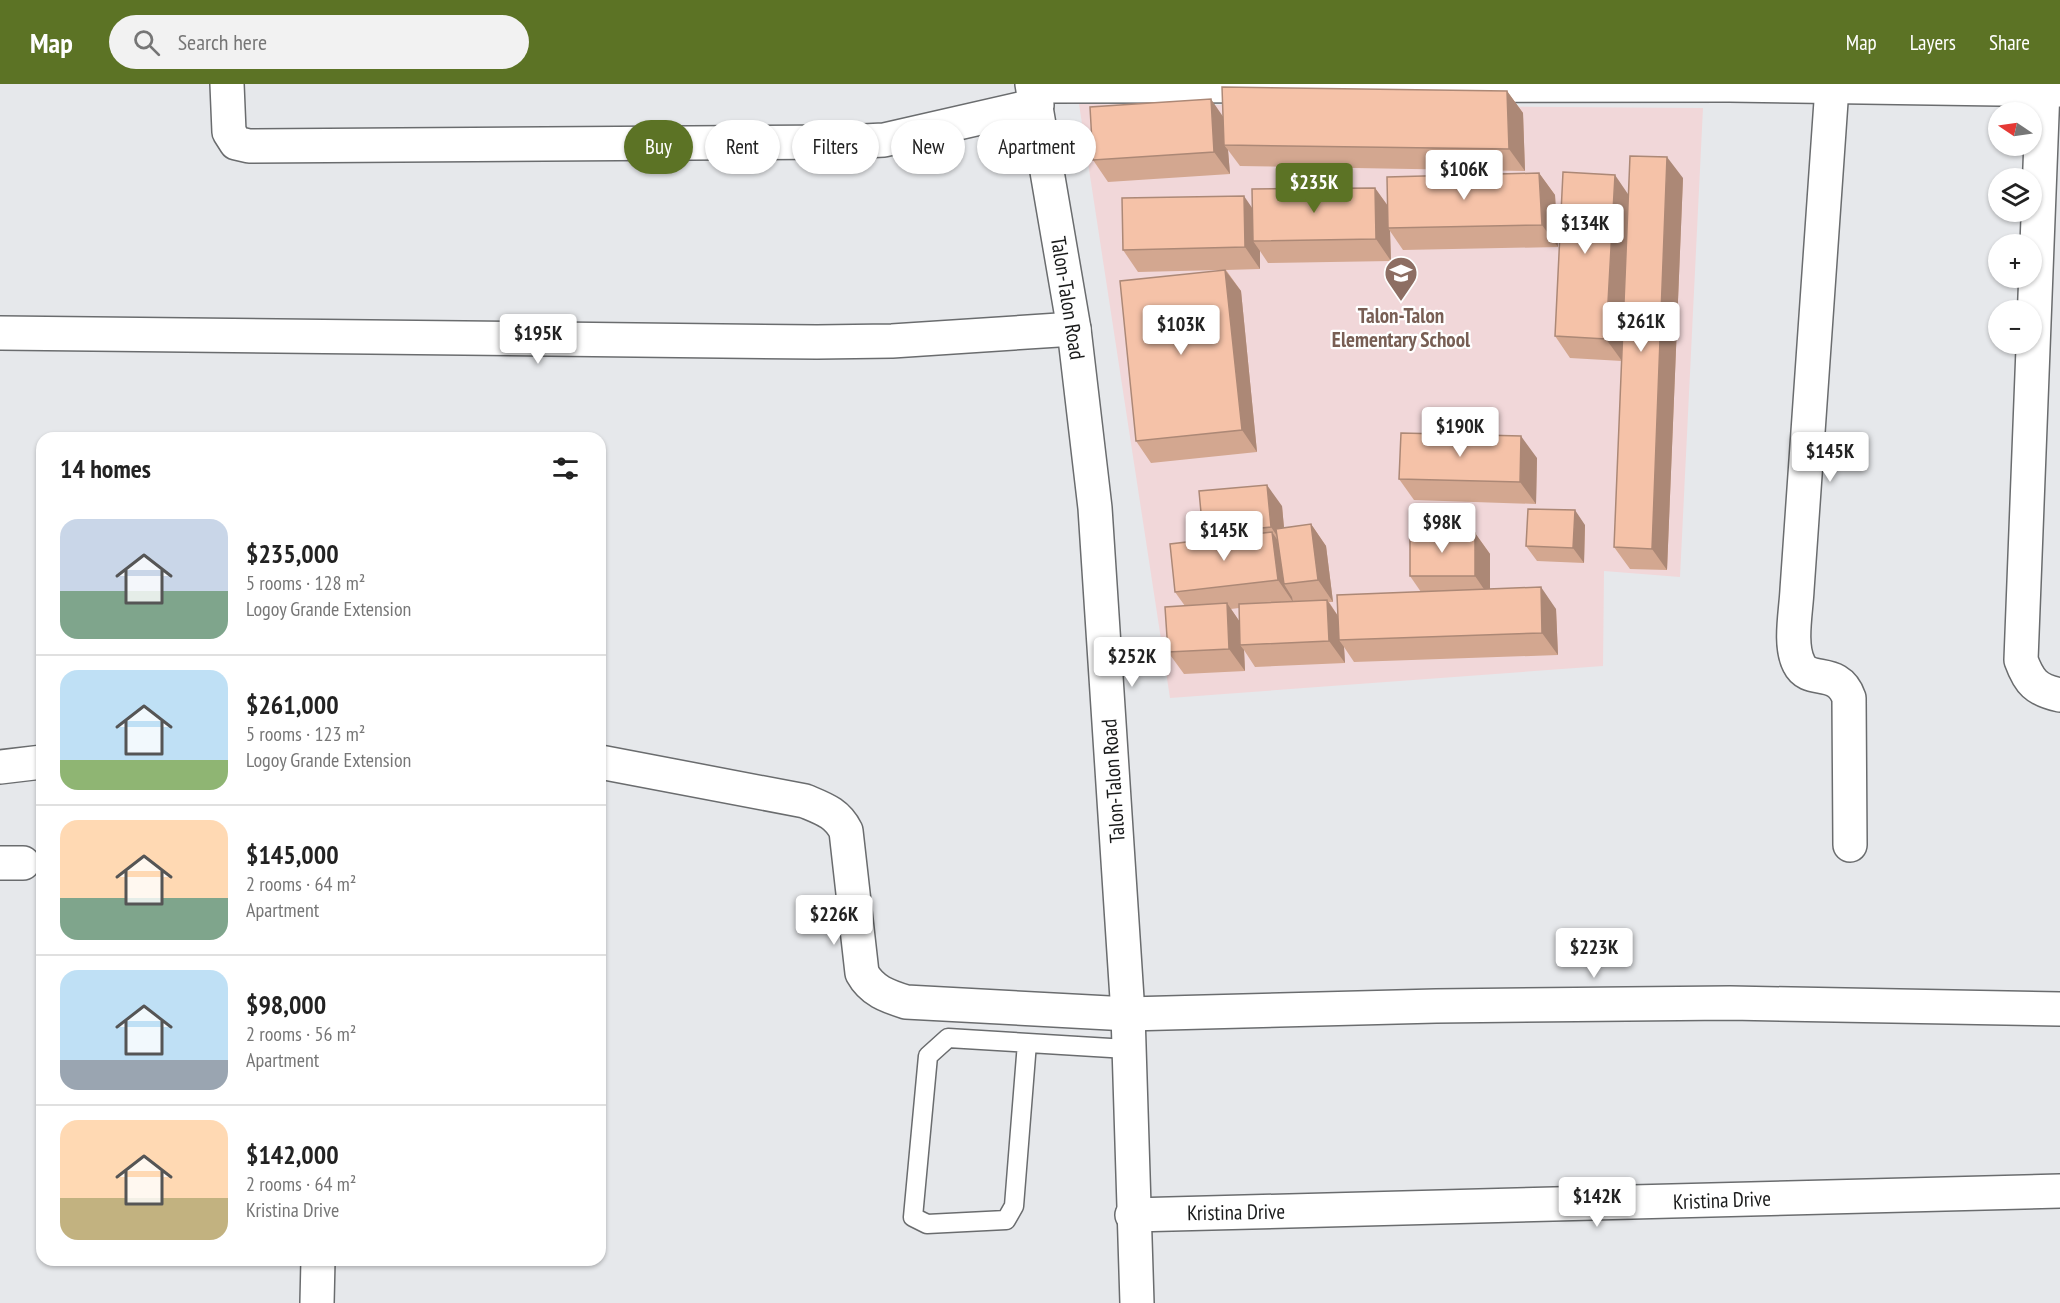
<!DOCTYPE html>
<html lang="en">
<head>
<meta charset="utf-8">
<style>
	:root { --surface:#fff; --page:#f2f2f2; --text:#222; --muted:#767676; --line:#e0e0e0; --accent:#5c7325 }
	body { margin:0; font-family:"PT Sans Narrow",sans-serif; background:var(--page); color:var(--text); height:100vh; display:flex; flex-direction:column; font-size:22px; white-space:nowrap }
	* { box-sizing:border-box; margin:0 }
	p { font-size:20px; color:var(--muted) }
	.icon { flex:none; width:33px; height:33px; fill:none; stroke:currentColor; stroke-width:2; stroke-linecap:round; stroke-linejoin:round }
	.map { position:relative; flex:1; overflow:hidden }
	.drawer { position:absolute; left:36px; top:348px; width:570px; height:834px; display:flex; flex-direction:column; background:var(--surface); border-radius:18px; box-shadow:0 2px 4px #0004 }
	.drawer>* { flex:none }
	.banner { position:absolute; left:624px; top:36px; width:570px; height:54px; display:flex; gap:12px }
	.needle { width:39px; rotate:283deg }
	.fabs { position:absolute; left:1988px; top:18px; display:grid; gap:12px }
	.fabs a { display:grid; place-items:center; width:54px; height:54px; border-radius:50%; background:var(--surface); box-shadow:0 2px 4px #0004; font-size:30px }
	.price { position:absolute; translate:-50% -51px; padding:0 14px; border-radius:6px; background:#fff; color:#222; font-size:20px; line-height:39px; filter:drop-shadow(0 2px 3px #0008) }
	.price::after { content:''; position:absolute; left:50%; top:36px; width:18px; height:14px; margin-left:-9px; background:inherit; clip-path:polygon(0 0,100% 0,50% 100%) }
	.price.on { background:var(--accent); color:#fff }
	ul { padding:0; list-style:none }
	li { display:flex; align-items:center; gap:18px; height:150px; padding:0 24px }
	li+li { border-top:2px solid var(--line) }
	li span { display:grid; place-items:center; flex:none; width:168px; height:120px; border-radius:18px; color:#555 }
	li>.icon { margin-inline-start:auto }
	span .icon { width:72px; height:72px; fill:#fffc; stroke-width:1 }
	li b { font-size:26px }
	h2 { display:flex; justify-content:space-between; align-items:center; height:72px; padding:0 24px; font-size:26px }
	.tag { padding:0 21px; border-radius:27px; background:var(--surface); box-shadow:0 2px 4px #0004; font-size:21px; line-height:54px }
	.tag.on { background:var(--accent); color:#fff }
	header { display:flex; align-items:center; gap:36px; box-sizing:border-box; height:84px; padding:0 30px; background:var(--accent); color:#fff }
	header strong { font-size:28px }
	nav { display:flex; gap:33px; margin-inline-start:auto; font-size:21px }
	.search { width:420px; height:54px; background:var(--page); display:flex; align-items:center; gap:15px; box-sizing:border-box; padding:0 21px; border-radius:33px; color:var(--muted); font-size:22px }
	.map>svg:first-child { display:block }
	.education { fill:#f1d7d9 }
	.lines { fill:none; stroke-linecap:round; stroke-linejoin:round }
	.lane-casing { stroke:#6a6c6e; stroke-width:21 }
	.street-casing { stroke:#6a6c6e; stroke-width:36 }
	.secondary-casing { stroke:#6a6c6e; stroke-width:36 }
	.lane { stroke:#fff; stroke-width:18 }
	.street { stroke:#fff; stroke-width:33 }
	.secondary { stroke:#fff; stroke-width:33 }
	.wall { fill:#d3a790; fill-rule:evenodd }
	.shaded-wall { fill:#ac8876 }
	.building { fill:#f5c2a8; stroke:#ac8876; stroke-width:1.5 }
	.labels { text-anchor:middle; dominant-baseline:central; stroke-width:4.5; stroke-linejoin:round; paint-order:stroke }
	.street-label { font-size:21px; fill:#1a1b1b; stroke:#fff }
	.education-label { font-size:21px; font-weight:bold; fill:#785e54; stroke:#fff }
</style>
</head>
<body>
<header>
<strong>Map</strong>
<div class="search"><svg class="icon" aria-label="search" viewBox="0 0 24 24"><circle cx="10" cy="10" r="6"/><path d="M15 15l6 6"/></svg>Search here</div>
<nav><a>Map</a><a>Layers</a><a>Share</a></nav>
</header>
<div class="map">
<svg width="2060" height="1219" viewBox="0 0 2060 1219">
	<rect width="100%" height="100%" fill="#e6e8eb"/>
	<path class="education" d="M1079,20L1703,24L1680,493L1604,487L1603,582L1170,614Z"/>
	<g class="lines">
		<defs>
			<path id="lane" d="M1027,959L1014,1122L1006,1136L927,1140L913,1133L928,972L948,954L1127,965"/>
			<path id="street" d="M227,0L229,48L236,59L249,62L843,58L884,56L1037,21
				M1832,3L1797,506C1796,528 1789,561 1799,580C1809,601 1838,582 1849,614L1850,761
				M2043,5L2021,576C2029,598 2036,606 2060,611
				M0,249L817,258L892,257L1074,245
				M600,678L805,717C824,725 837,729 846,747L862,889C872,907 887,912 906,918L1128,930L1436,922L1730,919L2060,925
				M0,683L42,678
				M0,779H23
				M1132,1131L2060,1107
				M317,1219L318,1176"/>
			<path id="secondary" d="M1032,0L1074,245L1095,424L1128,930L1137,1219
				M1033,2L1729,1L2060,6"/>
		</defs>
		<use href="#lane" class="lane-casing"/>
		<use href="#street" class="street-casing"/>
		<use href="#secondary" class="secondary-casing"/>
		<use href="#lane" class="lane"/>
		<use href="#street" class="street"/>
		<use href="#secondary" class="secondary"/>
	</g>
	<path class="wall" d="M1507,7L1523,29L1525,87L1240,82L1228,66L1230,90L1108,98L1093,76L1223,32Z
		M1539,89L1555,111L1558,163L1403,166L1390,147L1391,177L1268,179L1260,167V185L1226,186L1241,207L1257,368L1151,379L1136,357L1221,186L1138,188L1123,166L1253,125L1375,104L1388,122Z
		M1683,94L1667,486L1630,485L1614,463L1622,277L1570,274L1555,252L1628,110Z
		M1537,374L1536,420L1414,416L1399,395Z
		M1282,422L1284,444L1311,440L1326,462L1333,518H1329L1338,532L1421,508L1410,492L1475,449L1490,470V505L1556,525L1558,571L1354,578L1344,563L1345,579L1255,583L1244,566L1245,587L1184,590L1168,568L1185,522L1175,508L1208,456L1203,450ZM1239,524V537L1231,525Z
		M1585,441L1584,479L1537,477L1526,462Z"/>
	<path class="shaded-wall" d="M1507,7L1523,29L1525,87L1509,65Z
		M1211,15L1226,37L1224,61L1228,66L1230,90L1214,68Z
		M1667,73L1683,94L1667,486L1652,465Z
		M1539,89L1555,111L1558,163L1542,141Z
		M1615,91L1630,113L1622,277L1606,255Z
		M1375,104L1390,125L1388,144L1390,147L1391,177L1376,155Z
		M1244,112L1259,134L1253,157L1260,167V185L1245,163Z
		M1225,186L1241,207L1257,368L1242,346Z
		M1521,352L1537,374L1536,420L1520,398Z
		M1267,401L1282,422L1286,465L1271,443Z
		M1575,426L1585,441L1584,479L1573,464Z
		M1311,440L1326,462L1333,518L1318,496Z
		M1272,448L1287,470L1284,500L1292,513L1293,518L1278,496Z
		M1475,449L1490,470V514L1475,492Z
		M1541,503L1556,525L1558,571L1542,549Z
		M1327,516L1342,538L1339,556L1344,563L1345,579L1329,557Z
		M1227,519L1242,541L1240,561L1244,566L1245,587L1229,565Z"/>
	<path class="building" d="M1222,3L1507,7L1509,65L1224,61Z
		M1211,15L1214,68L1093,76L1090,23Z
		M1630,72L1667,73L1652,465L1614,463Z
		M1563,88L1615,91L1606,255L1555,252Z
		M1539,89L1542,141L1388,144L1387,93Z
		M1375,104L1376,155L1253,157L1252,105Z
		M1244,112L1245,163L1123,166L1122,114Z
		M1225,186L1242,346L1136,357L1120,197Z
		M1401,349L1521,352L1520,398L1399,395Z
		M1267,401L1271,443L1203,450L1199,407Z
		M1528,425L1575,426L1573,464L1526,462Z
		M1311,440L1318,496L1284,500L1276,445Z
		M1272,448L1278,496L1175,508L1170,460Z
		M1410,449H1475V492H1410Z
		M1541,503L1542,549L1339,556L1337,511Z
		M1327,516L1329,557L1240,561L1239,520Z
		M1227,519L1229,565L1168,568L1165,523Z"/>
	<defs>
		<symbol id="school-pin" viewBox="-11 -11 22 30"><path d="M0 17L-7.5 6A9.5 9.5 0 1 1 7.5 6Z" fill="#8d6e63" stroke="#fff"/><path d="M0-5L7-2L0 1L-7-2ZM-4 1L0 2.5L4 1V4Q0 6-4 4Z" fill="#fff"/></symbol>
	</defs>
	<g fill-rule="evenodd">
		<use href="#school-pin" x="1382" y="170" width="38" height="52"/>
	</g>
	<g class="labels">
		<g class="street-label">
			<text transform="translate(1068 214) rotate(81)">Talon-Talon Road</text>
			<text transform="translate(1113 697) rotate(-94)">Talon-Talon Road</text>
			<text transform="translate(1722 1116) rotate(-2)">Kristina Drive</text>
			<text transform="translate(1236 1128) rotate(-1)">Kristina Drive</text>
		</g>
		<g class="education-label">
			<text x="1401" y="231">Talon-Talon<tspan x="1401" dy="24">Elementary School</tspan></text>
		</g>
	</g>
</svg>
<div class="fabs">
<a><svg class="needle" viewBox="-14 -14 28 28"><path d="M0-13l5 13h-10z" fill="#e53935"/><path d="M0 13l5-13h-10z" fill="#767676"/></svg></a>
<a><svg class="icon" aria-label="layers" viewBox="0 0 24 24"><path d="M12 4l9 5-9 5-9-5zM3 14l9 5 9-5"/></svg></a>
<a>+</a>
<a>−</a>
</div>
<b class="price" style="left:1464px;top:117px">$106K</b>
<b class="price on" style="left:1314px;top:130px">$235K</b>
<b class="price" style="left:1585px;top:171px">$134K</b>
<b class="price" style="left:1641px;top:269px">$261K</b>
<b class="price" style="left:1181px;top:272px">$103K</b>
<b class="price" style="left:538px;top:281px">$195K</b>
<b class="price" style="left:1460px;top:374px">$190K</b>
<b class="price" style="left:1830px;top:399px">$145K</b>
<b class="price" style="left:1442px;top:470px">$98K</b>
<b class="price" style="left:1224px;top:478px">$145K</b>
<b class="price" style="left:1132px;top:604px">$252K</b>
<b class="price" style="left:834px;top:862px">$226K</b>
<b class="price" style="left:1594px;top:895px">$223K</b>
<b class="price" style="left:1597px;top:1144px">$142K</b>
<div class="banner">
<a class="tag on">Buy</a>
<a class="tag">Rent</a>
<a class="tag">Filters</a>
<a class="tag">New</a>
<a class="tag">Apartment</a>
</div>
<section class="drawer">
<h2>14 homes<svg class="icon" aria-label="filters" viewBox="0 0 24 24"><path d="M4 7h16M4 17h16"/><circle cx="9" cy="7" r="2"/><circle cx="15" cy="17" r="2"/></svg></h2>
<ul>
<li><span style="background:linear-gradient(#c9d6e8 60%,#7fa58c 0)"><svg class="icon" aria-label="home" viewBox="0 0 24 24"><path d="M3 11l9-7 9 7M6 9v11h12V9"/></svg></span><div><b>$235,000</b><p>5 rooms · 128 m²</p><p>Logoy Grande Extension</p></div></li>
<li><span style="background:linear-gradient(#bfe0f5 75%,#8fb573 0)"><svg class="icon" aria-label="home" viewBox="0 0 24 24"><path d="M3 11l9-7 9 7M6 9v11h12V9"/></svg></span><div><b>$261,000</b><p>5 rooms · 123 m²</p><p>Logoy Grande Extension</p></div></li>
<li><span style="background:linear-gradient(#ffd9b3 65%,#7fa58c 0)"><svg class="icon" aria-label="home" viewBox="0 0 24 24"><path d="M3 11l9-7 9 7M6 9v11h12V9"/></svg></span><div><b>$145,000</b><p>2 rooms · 64 m²</p><p>Apartment</p></div></li>
<li><span style="background:linear-gradient(#bfe0f5 75%,#9aa5b1 0)"><svg class="icon" aria-label="home" viewBox="0 0 24 24"><path d="M3 11l9-7 9 7M6 9v11h12V9"/></svg></span><div><b>$98,000</b><p>2 rooms · 56 m²</p><p>Apartment</p></div></li>
<li><span style="background:linear-gradient(#ffd9b3 65%,#c2b280 0)"><svg class="icon" aria-label="home" viewBox="0 0 24 24"><path d="M3 11l9-7 9 7M6 9v11h12V9"/></svg></span><div><b>$142,000</b><p>2 rooms · 64 m²</p><p>Kristina Drive</p></div></li>
</ul>
</section>
</div>
</body>
</html>
